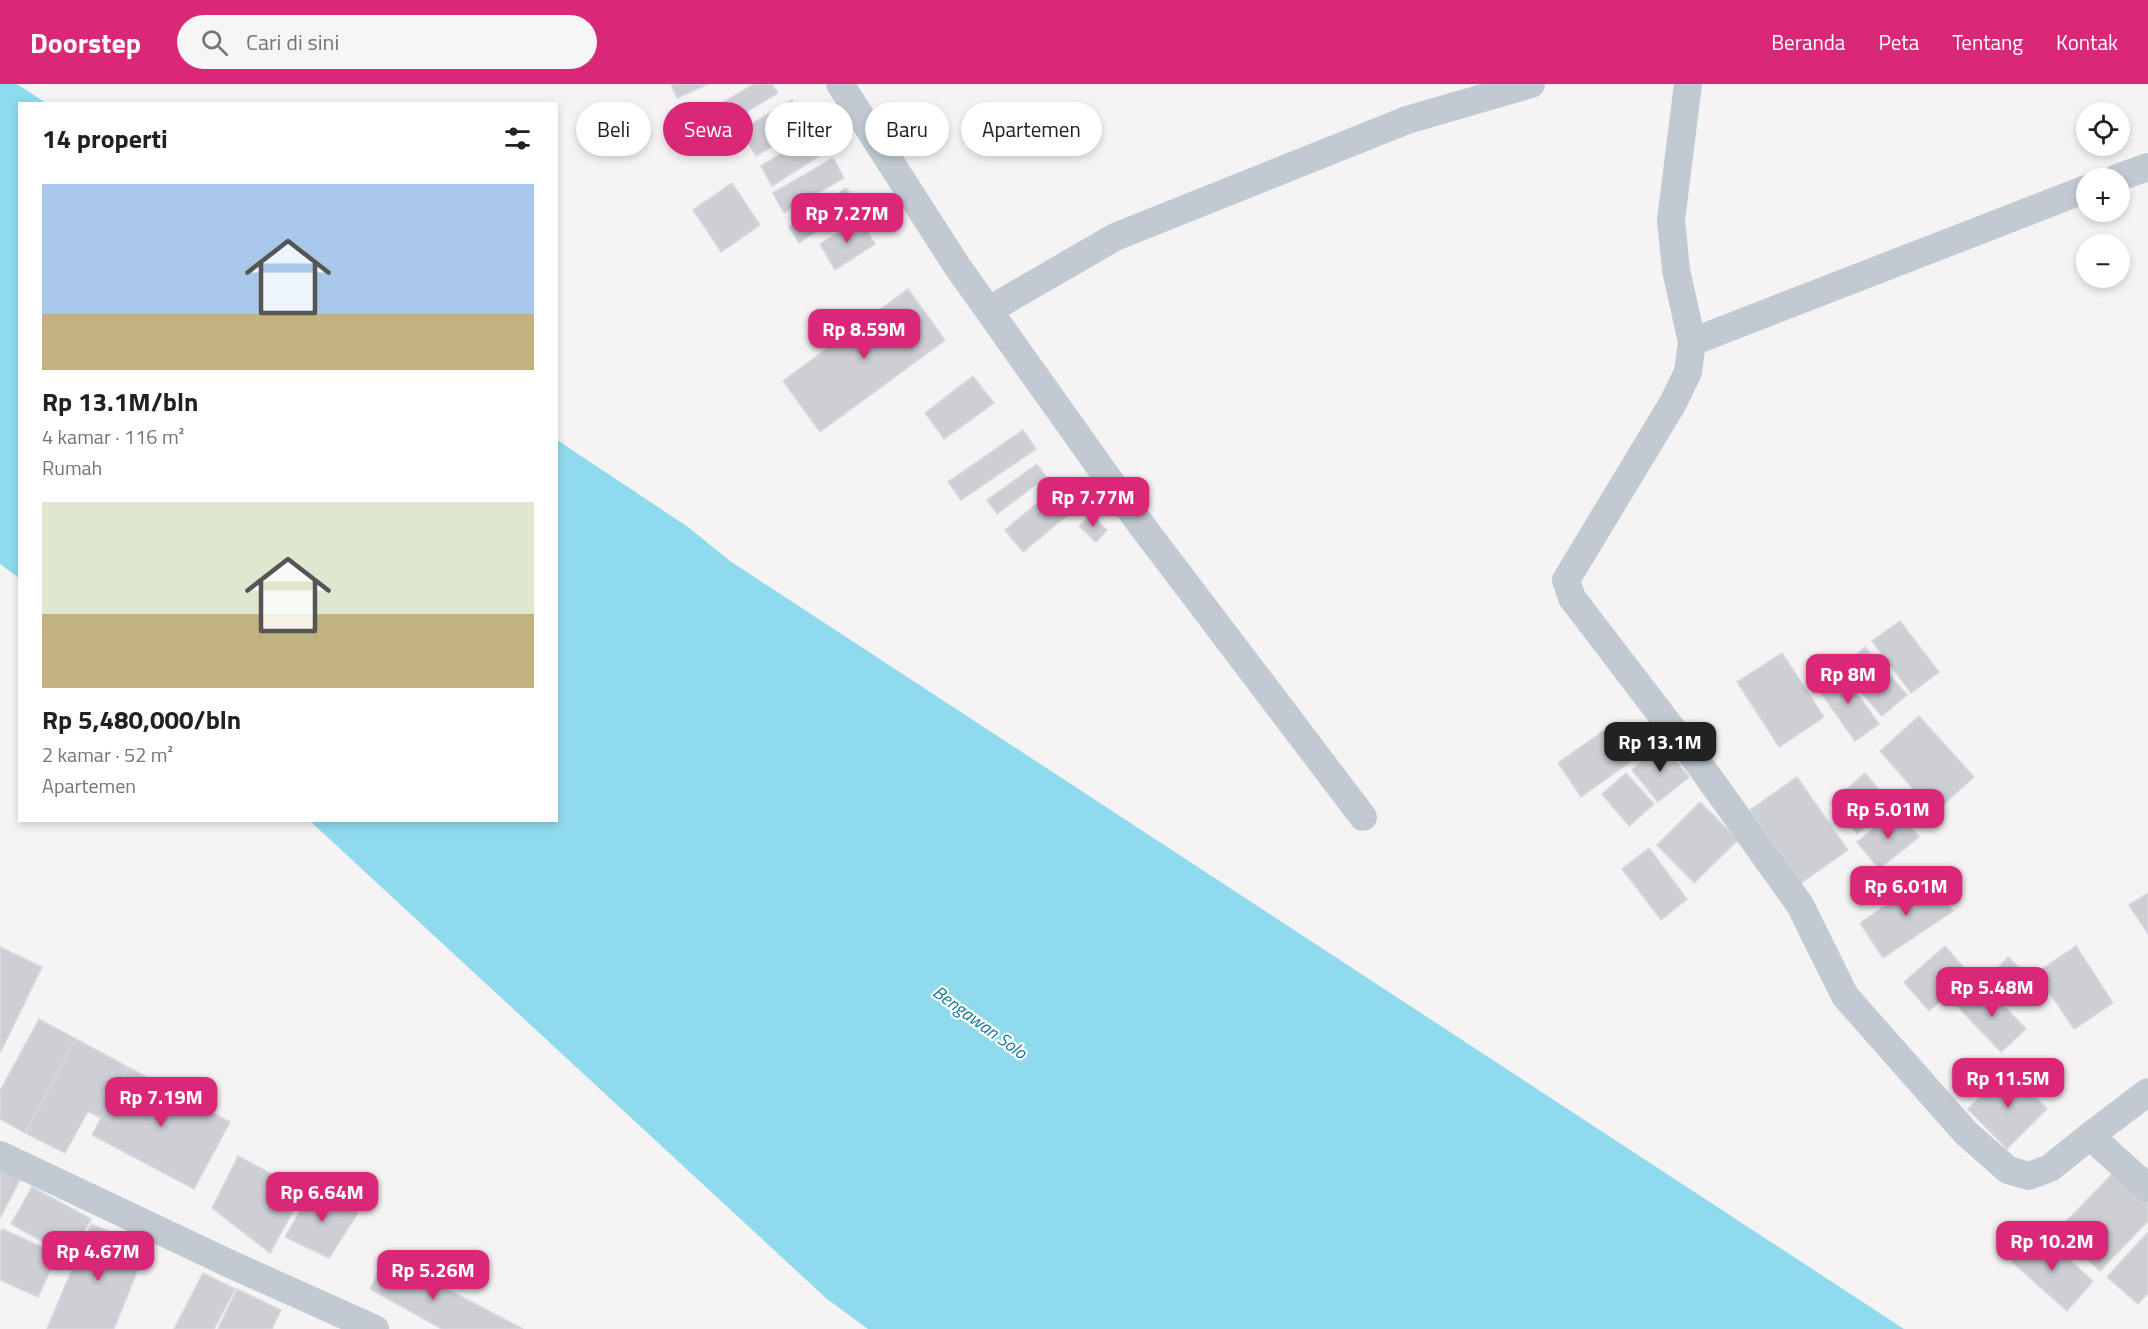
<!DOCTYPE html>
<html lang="id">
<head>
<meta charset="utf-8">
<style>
	:root { --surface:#fff; --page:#f6f6f6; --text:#202124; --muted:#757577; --accent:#db2777 }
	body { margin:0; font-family:"Titillium Web",sans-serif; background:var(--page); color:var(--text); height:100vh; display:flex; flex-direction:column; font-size:22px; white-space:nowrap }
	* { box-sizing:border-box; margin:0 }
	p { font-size:20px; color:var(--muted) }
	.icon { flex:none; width:33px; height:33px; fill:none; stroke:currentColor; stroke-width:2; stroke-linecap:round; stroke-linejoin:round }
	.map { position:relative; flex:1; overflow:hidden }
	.sheet { position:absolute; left:18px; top:18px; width:540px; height:720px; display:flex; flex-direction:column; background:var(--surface); border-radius:0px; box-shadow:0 3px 9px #0003 }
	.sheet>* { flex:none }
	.top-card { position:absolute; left:576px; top:18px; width:570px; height:54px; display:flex; gap:12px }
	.tools { position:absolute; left:2076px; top:18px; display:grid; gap:12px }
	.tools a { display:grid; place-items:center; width:54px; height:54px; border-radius:50%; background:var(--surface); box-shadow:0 3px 9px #0003; font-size:30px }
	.price { position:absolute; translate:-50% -51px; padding:0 14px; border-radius:12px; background:var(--accent); color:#fff; font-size:20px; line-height:39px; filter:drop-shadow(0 2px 3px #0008) }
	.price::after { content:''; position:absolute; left:50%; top:36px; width:18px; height:14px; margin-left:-9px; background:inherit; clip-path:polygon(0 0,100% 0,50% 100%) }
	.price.active { background:#222; color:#fff }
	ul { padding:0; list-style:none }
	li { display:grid; align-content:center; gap:12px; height:318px; padding:0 24px }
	li span { display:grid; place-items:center; height:186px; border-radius:0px; color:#555 }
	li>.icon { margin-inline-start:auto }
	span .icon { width:108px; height:108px; fill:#fffc; stroke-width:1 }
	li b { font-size:26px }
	h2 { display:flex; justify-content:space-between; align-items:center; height:72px; padding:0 24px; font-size:26px }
	.pill { padding:0 21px; border-radius:27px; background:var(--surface); box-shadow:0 3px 9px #0003; font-size:21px; line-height:54px }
	.pill.active { background:var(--accent); color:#fff }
	header { display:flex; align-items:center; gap:36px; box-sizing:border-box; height:84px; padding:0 30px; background:var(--accent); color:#fff }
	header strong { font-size:28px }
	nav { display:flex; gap:33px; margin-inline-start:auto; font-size:21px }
	.search { width:420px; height:54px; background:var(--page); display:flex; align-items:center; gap:15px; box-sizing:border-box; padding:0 21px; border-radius:33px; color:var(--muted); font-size:22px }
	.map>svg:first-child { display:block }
	.water { fill:#90daee }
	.building { fill:#cdcfd5; stroke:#d7d9de; stroke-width:1.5 }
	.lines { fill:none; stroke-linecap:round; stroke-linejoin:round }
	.minor { stroke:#c1cad2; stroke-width:28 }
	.labels { text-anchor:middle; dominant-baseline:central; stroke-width:4.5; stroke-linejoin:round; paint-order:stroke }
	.water-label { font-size:18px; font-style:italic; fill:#0c7c9b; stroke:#fff }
</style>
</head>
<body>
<header>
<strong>Doorstep</strong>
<div class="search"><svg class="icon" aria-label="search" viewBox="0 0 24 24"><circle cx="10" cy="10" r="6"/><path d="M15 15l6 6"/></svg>Cari di sini</div>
<nav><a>Beranda</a><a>Peta</a><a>Tentang</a><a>Kontak</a></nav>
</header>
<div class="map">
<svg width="2148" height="1245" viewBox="0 0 2148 1245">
	<rect width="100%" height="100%" fill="#f5f3f3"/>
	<path class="water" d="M0,0H17L46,19L20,20L19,494L0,480Z
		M557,356L688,443L730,477L1904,1245H868L827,1215L310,737L556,736Z"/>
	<path class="building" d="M671,0H708L677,14Z
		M754,0H772L778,9L728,39L717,22Z
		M792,16L807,42L756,72L741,46Z
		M818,47L829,66L772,102L761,82Z
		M833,74L844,94L784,129L773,109Z
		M732,99L760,141L721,168L693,126Z
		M846,104L857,120L799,159L789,143Z
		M859,135L875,160L835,186L820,160Z
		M908,205L945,256L820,348L783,297Z
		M973,292L994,319L944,355L925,329Z
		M1023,346L1036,365L961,416L948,398Z
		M1037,380L1046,393L997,430L987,416Z
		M1062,398L1081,420L1023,468L1005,446Z
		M1091,431L1107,446L1096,458L1079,442Z
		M1900,537L1939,588L1911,609L1872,557Z
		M1865,563L1907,611L1882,632L1840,585Z
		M1782,569L1824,633L1779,663L1737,598Z
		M1840,585L1879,640L1855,657L1816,602Z
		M1919,632L1974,693L1934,729L1880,667Z
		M1613,640L1637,673L1581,713L1558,679Z
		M1662,660L1689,693L1658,718L1632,686Z
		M1626,689L1654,720L1629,742L1602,710Z
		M1865,689L1892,721L1857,750L1831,719Z
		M1797,693L1848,766L1801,799L1750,726Z
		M1700,718L1738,756L1694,799L1657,761Z
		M1897,726L1919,753L1879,785L1857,758Z
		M1649,764L1687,815L1661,836L1622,785Z
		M1929,792L1953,827L1883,874L1860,839Z
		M2148,809V850L2129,821Z
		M1945,862L1970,891L1929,927L1904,898Z
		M2076,862L2113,919L2074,945L2036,889Z
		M0,863L42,883L1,967H0Z
		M2008,873L2031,895L2008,919L1986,896Z
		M1982,899L2026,945L2001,968L1958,923Z
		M39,935L76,955L25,1049L0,1035V1007Z
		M76,955L128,983L101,1034L88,1027L65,1069L25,1049Z
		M128,983L230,1038L194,1105L92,1051Z
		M2008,985L2047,1025L2007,1065L1968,1025Z
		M238,1072L304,1107L270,1169L212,1124Z
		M0,1083L21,1094L0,1134Z
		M2117,1085L2148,1114V1137L2100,1187L2057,1147Z
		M316,1100L358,1129L329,1174L285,1153Z
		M32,1103L91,1135L70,1173L11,1140Z
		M91,1140L147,1163L114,1245H47Z
		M2,1145L58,1170L38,1213L0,1196V1150Z
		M2038,1148L2093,1197L2067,1227L2012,1178Z
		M2148,1148V1209L2138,1220L2107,1193Z
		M386,1173L523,1245H442L370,1205Z
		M203,1189L235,1205L214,1245H174Z
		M237,1205L281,1226L272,1245H218Z"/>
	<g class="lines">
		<path class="minor" d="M840,0L957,182L1139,438L1363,733
			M1688,0L1671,136L1676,186L1692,258L1688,288L1673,319L1566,496L1572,514L1702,684L1800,821L1845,912L1966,1049L2008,1086L2029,1092L2050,1084L2090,1052L2148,1104
			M2117,94L2148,83
			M989,226L1115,153L1407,36L1531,0
			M1692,258L2086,105
			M2090,1052L2148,1008
			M0,1071L228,1179L375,1245"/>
	</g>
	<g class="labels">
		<g class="water-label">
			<text transform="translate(980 938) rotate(36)">Bengawan Solo</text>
		</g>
	</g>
</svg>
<div class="tools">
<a><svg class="icon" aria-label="locate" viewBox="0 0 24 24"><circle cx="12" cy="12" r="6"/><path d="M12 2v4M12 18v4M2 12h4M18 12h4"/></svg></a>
<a>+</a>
<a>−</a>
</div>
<b class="price" style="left:847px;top:160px">Rp 7.27M</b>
<b class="price" style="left:864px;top:276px">Rp 8.59M</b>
<b class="price" style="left:1093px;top:444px">Rp 7.77M</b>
<b class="price" style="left:1848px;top:621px">Rp 8M</b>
<b class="price active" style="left:1660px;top:689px">Rp 13.1M</b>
<b class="price" style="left:1888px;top:756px">Rp 5.01M</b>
<b class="price" style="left:1906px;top:833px">Rp 6.01M</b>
<b class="price" style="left:1992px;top:934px">Rp 5.48M</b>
<b class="price" style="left:2008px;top:1025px">Rp 11.5M</b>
<b class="price" style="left:161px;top:1044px">Rp 7.19M</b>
<b class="price" style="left:322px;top:1139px">Rp 6.64M</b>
<b class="price" style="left:2052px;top:1188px">Rp 10.2M</b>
<b class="price" style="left:98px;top:1198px">Rp 4.67M</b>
<b class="price" style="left:433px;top:1217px">Rp 5.26M</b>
<div class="top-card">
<a class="pill">Beli</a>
<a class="pill active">Sewa</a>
<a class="pill">Filter</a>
<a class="pill">Baru</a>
<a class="pill">Apartemen</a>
</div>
<section class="sheet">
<h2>14 properti<svg class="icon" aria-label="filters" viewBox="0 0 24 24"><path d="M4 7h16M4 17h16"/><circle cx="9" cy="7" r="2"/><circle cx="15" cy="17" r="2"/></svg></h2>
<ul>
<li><span style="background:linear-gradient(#a9c7e8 70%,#c2b280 0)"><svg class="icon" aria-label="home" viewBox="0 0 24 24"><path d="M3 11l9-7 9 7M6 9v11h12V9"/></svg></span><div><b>Rp 13.1M/bln</b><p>4 kamar · 116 m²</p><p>Rumah</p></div></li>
<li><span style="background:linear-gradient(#dfe7d0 60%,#c2b280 0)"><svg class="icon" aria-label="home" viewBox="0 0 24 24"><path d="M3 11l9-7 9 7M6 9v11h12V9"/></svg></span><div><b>Rp 5,480,000/bln</b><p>2 kamar · 52 m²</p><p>Apartemen</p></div></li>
</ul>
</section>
</div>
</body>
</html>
